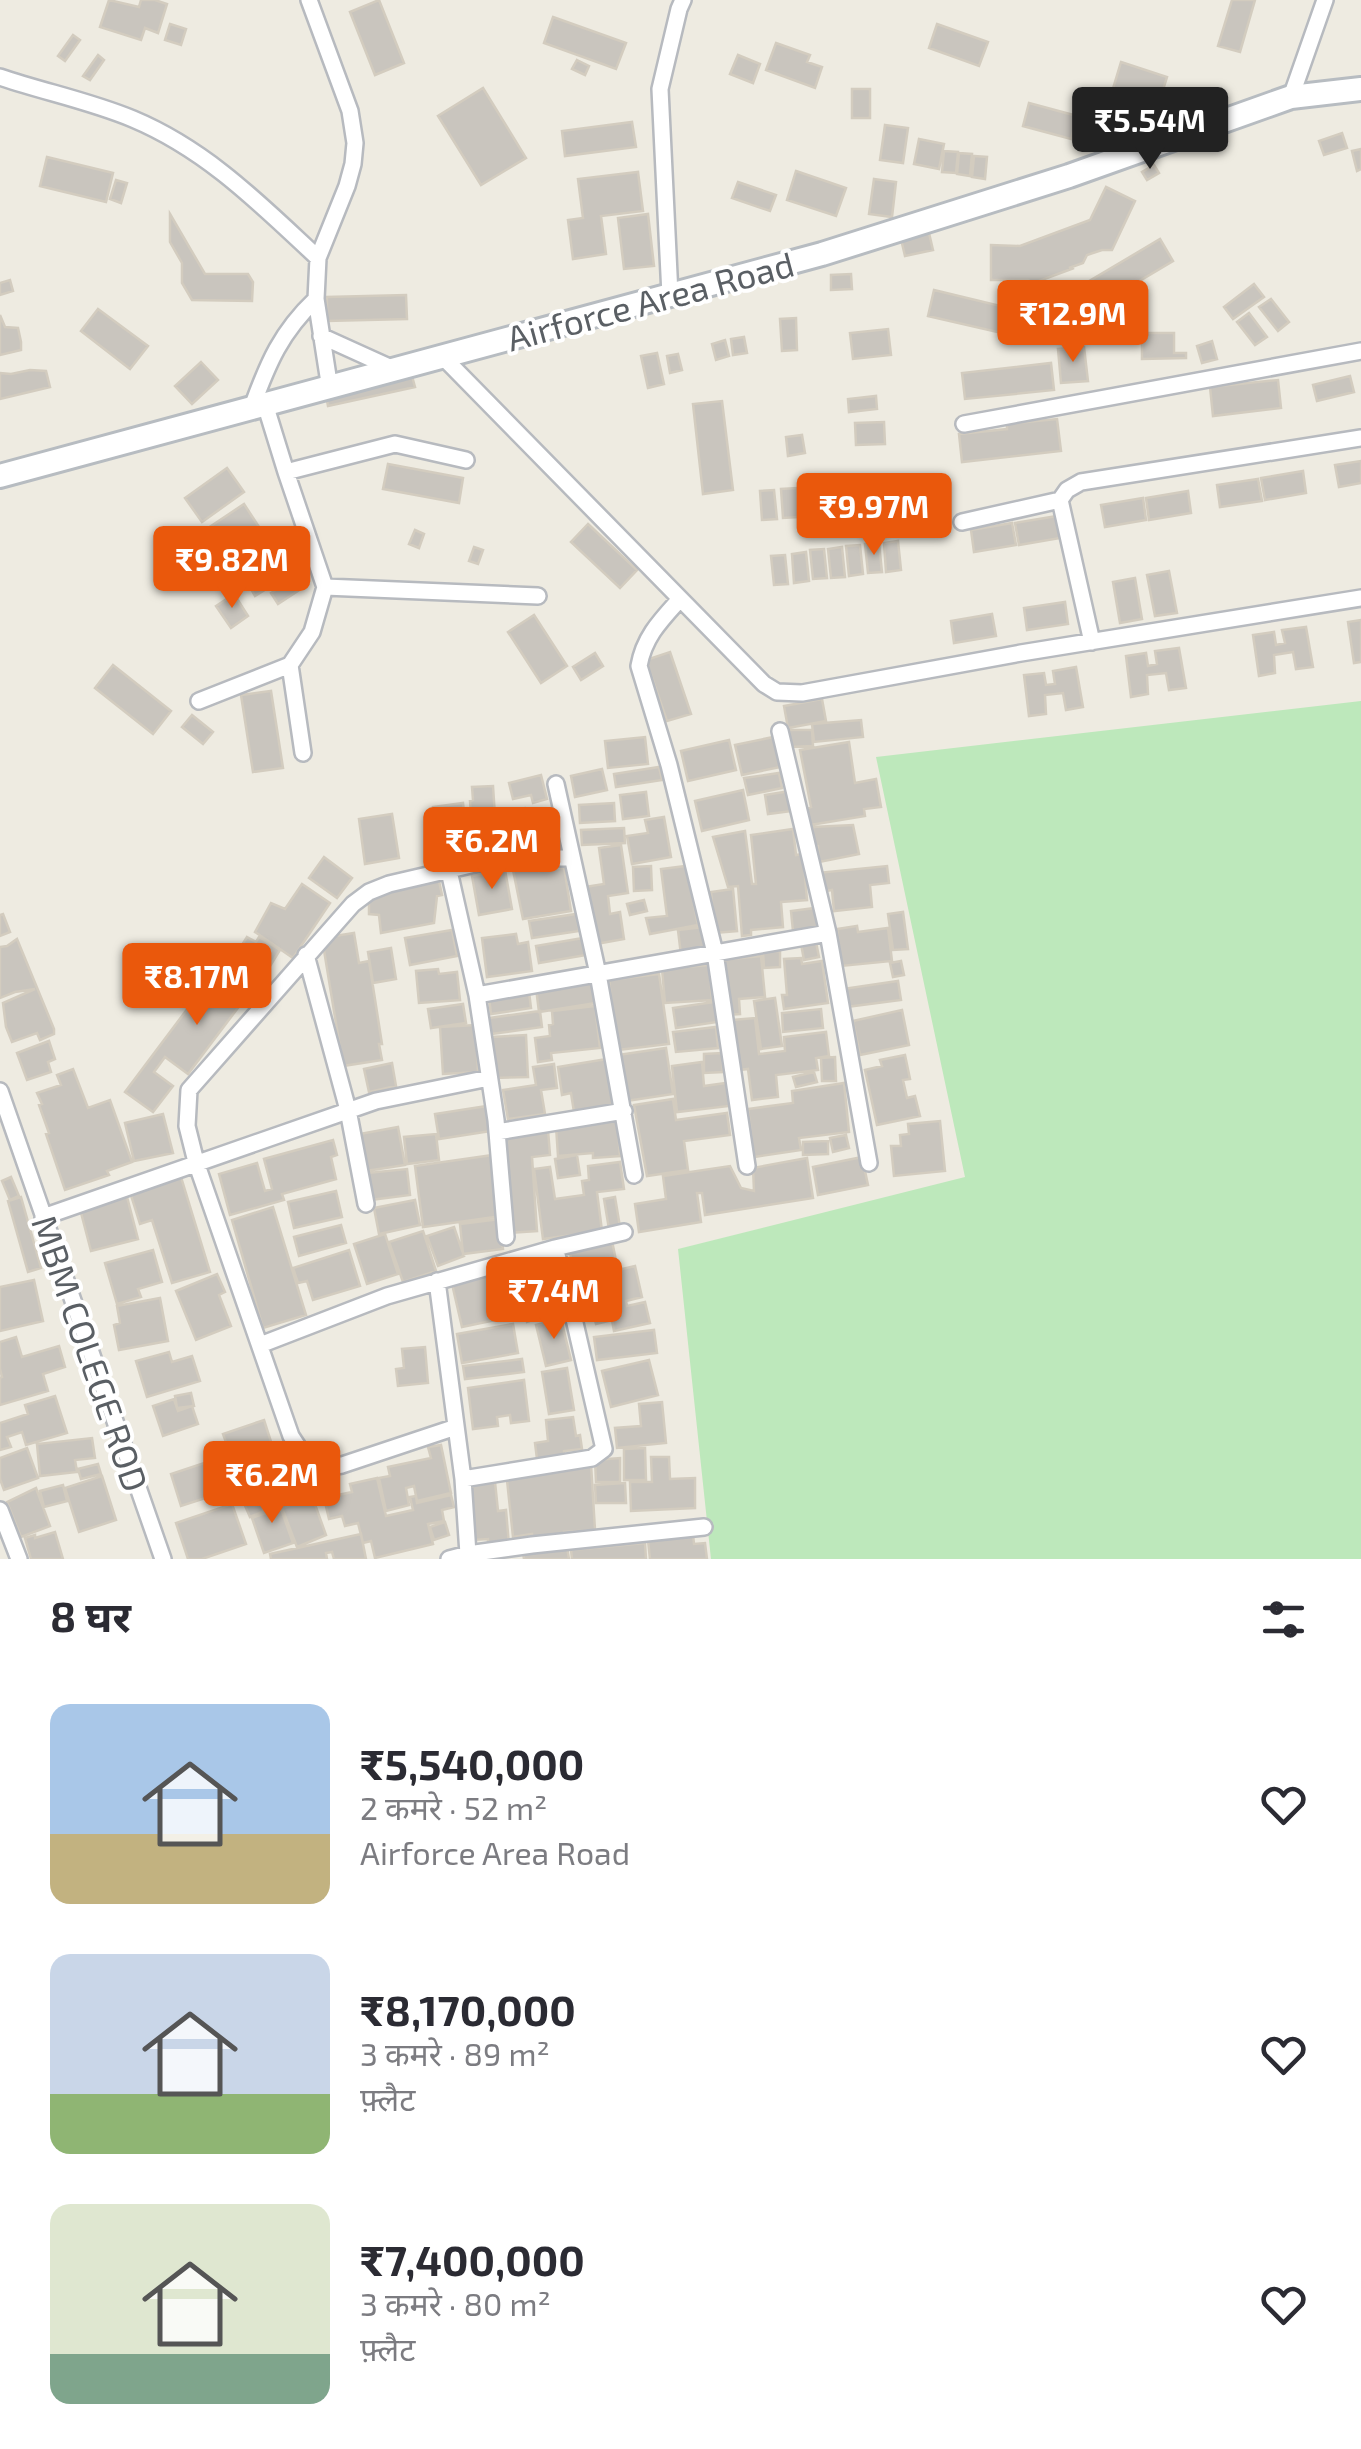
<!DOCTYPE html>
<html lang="hi">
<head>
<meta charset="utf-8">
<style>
	:root { --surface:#fff; --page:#f2f2f3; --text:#2b2b33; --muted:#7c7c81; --accent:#ea580c }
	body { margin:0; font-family:"Exo 2","Noto Sans Devanagari",sans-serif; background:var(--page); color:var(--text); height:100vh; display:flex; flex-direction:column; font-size:38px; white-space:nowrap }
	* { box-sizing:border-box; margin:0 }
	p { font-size:32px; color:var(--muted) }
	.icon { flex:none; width:55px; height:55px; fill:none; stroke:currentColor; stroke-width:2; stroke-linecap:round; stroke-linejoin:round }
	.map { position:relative; height:1559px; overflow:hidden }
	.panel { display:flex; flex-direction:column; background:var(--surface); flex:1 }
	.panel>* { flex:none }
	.price { position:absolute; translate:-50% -85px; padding:0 22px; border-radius:10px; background:var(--accent); color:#fff; font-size:32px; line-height:65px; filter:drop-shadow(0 2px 5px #0008) }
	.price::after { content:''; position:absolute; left:50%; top:60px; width:30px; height:22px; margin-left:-15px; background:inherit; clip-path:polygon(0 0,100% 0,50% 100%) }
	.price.active { background:#222; color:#fff }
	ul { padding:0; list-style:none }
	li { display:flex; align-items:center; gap:30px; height:250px; padding:0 50px }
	li span { display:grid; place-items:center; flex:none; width:280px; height:200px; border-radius:20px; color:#555 }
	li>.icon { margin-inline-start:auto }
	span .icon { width:120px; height:120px; fill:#fffc; stroke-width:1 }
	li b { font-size:42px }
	h2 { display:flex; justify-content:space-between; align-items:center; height:120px; padding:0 50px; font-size:42px }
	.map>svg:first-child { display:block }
	.green { fill:#bde8bb }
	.building { fill:#c9c5be; stroke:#d3ccbf; stroke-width:2.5 }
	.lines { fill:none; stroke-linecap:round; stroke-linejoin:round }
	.street-casing { stroke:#b7babf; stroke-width:20 }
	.secondary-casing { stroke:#b7bcc1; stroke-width:28 }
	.street { stroke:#fff; stroke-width:15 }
	.secondary { stroke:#fff; stroke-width:22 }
	.labels { text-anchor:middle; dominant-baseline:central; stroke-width:8; stroke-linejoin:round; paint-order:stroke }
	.street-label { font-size:35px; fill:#5a5f64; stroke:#fff }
</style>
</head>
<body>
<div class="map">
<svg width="1361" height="1559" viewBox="0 0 1361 1559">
	<rect width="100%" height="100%" fill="#eeebe1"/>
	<path class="green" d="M1361,701V1559H711L678,1249L965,1177L876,757Z"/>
	<path class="building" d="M109,0L139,7L141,0H155L167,4L158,33L145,28L141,40L100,27Z
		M379,0L404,63L375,75L350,12Z
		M1232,0H1255L1240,52L1218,46Z
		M553,17L626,43L616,69L544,43Z
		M170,24L186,29L181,45L165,40Z
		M937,24L988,42L979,66L929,48Z
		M73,35L80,40L65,61L58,56Z
		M776,43L810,55L807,62L822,67L815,88L766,70Z
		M98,55L104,60L90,80L83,76Z
		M738,55L760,64L753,83L730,74Z
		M577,60L589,66L585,75L572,69Z
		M1121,62L1167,77L1158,106L1112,92Z
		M483,88L526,158L481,185L438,116Z
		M852,89H870V118H852Z
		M1029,103L1077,116L1071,139L1023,126Z
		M632,122L636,147L565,156L562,131Z
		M885,125L908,128L903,163L880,160Z
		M1342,133L1347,148L1324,155L1319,141Z
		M919,139L944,144L939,169L914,164Z
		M1361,149V169L1357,171L1352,151Z
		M944,151L958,152L956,173L942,172Z
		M959,153L972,154L970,176L957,174Z
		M974,156L987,157L985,179L972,177Z
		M47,157L113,173L106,202L40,186Z
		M1154,165L1159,173L1147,180L1142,172Z
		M796,171L846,188L836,216L787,200Z
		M638,172L643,211L601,216L606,254L573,259L568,220L583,218L578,179Z
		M874,179L896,182L892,217L869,214Z
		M116,180L127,183L121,203L110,199Z
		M738,182L776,195L770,211L732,198Z
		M1106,187L1135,201L1112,250H1102L1087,255L1083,263L1069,268H1074L1034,283L1028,280H991V245L1020,246L1090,220Z
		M170,214L205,274H248L253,282L252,301L192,300L182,283V263L170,242Z
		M648,214L654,266L624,269L618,218Z
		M929,233L933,250L905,256L901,239Z
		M1160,239L1173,261L1099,305L1086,283Z
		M851,274L852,289L831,290V275Z
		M10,280L13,291L0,295V283Z
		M1254,284L1264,297L1233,319L1224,307Z
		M934,290L1025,312L1019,337L928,316Z
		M406,295L407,319L327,321V297Z
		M1271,299L1289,322L1278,331L1259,307Z
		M98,309L148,346L130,369L81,331Z
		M1249,313L1267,337L1255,345L1237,322Z
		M0,315L5,327L18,328L21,342V350L0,355Z
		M796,318L797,350L782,351L780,319Z
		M888,329L891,355L853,359L850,333Z
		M1142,333H1174V353H1186V358L1142,359Z
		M744,337L747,353L733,355L731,339Z
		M725,340L729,356L716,360L712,344Z
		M1212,341L1217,359L1202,363L1197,346Z
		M1084,347L1088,381L1061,383L1058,349Z
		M657,353L664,384L648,388L641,356Z
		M678,354L682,370L670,373L667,356Z
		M201,362L218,380L192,404L175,386Z
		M1051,363L1054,390L965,399L962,373Z
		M30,370L46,371L50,387L0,399V373L11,374Z
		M412,376L415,387L328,406L326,395Z
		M1350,376L1354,392L1317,401L1313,385Z
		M1278,380L1281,408L1213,416L1210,387Z
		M876,396L877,409L849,412L848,399Z
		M722,401L733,490L703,494L693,404Z
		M1057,419L1061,451L962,462L959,434L1007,429V424Z
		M884,422L885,444L856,445L855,423Z
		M802,435L805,453L788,456L786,437Z
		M1361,461V483L1339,487L1335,465Z
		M388,464L463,478L459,503L383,489Z
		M227,468L244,492L202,522L185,498Z
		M1303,471L1306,493L1265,500L1261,478Z
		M1258,479L1262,501L1220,507L1217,485Z
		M886,480L887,510H872L871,481Z
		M857,483L859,512L845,514L842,484Z
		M797,488L798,517L783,518L781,489Z
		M774,490L777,519L762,520L760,491Z
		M1188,491L1191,513L1149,520L1146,498Z
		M1143,498L1146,520L1105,527L1101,505Z
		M244,504L261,530L225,553L208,528Z
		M1057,516L1060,538L1019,545L1015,523Z
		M1012,523L1016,545L974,552L971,530Z
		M588,524L637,570L620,588L571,542Z
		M271,528L288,555L244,584L226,557Z
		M415,530L424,534L419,548L409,544Z
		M898,541L901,570L886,572L884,543Z
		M879,543L882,572L868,573L865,544Z
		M860,545L863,574L849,576L846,546Z
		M474,547L483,550L478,564L469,561Z
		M842,547L845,577L831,578L828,549Z
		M824,549L827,578L813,579L810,550Z
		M806,552L809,581L794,583L792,554Z
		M785,555L788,584L774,585L771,556Z
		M290,562L295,571L255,596L250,587Z
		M1169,571L1177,613L1155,616L1147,575Z
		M1135,578L1142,619L1120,623L1113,582Z
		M291,580L298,591L278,604L271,593Z
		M234,594L248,616L231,628L216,606Z
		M1065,602L1068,624L1027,630L1024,608Z
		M992,614L996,636L954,643L951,621Z
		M534,615L567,666L541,683L508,632Z
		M1361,620V662L1354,663L1348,622Z
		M1306,627L1313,667L1296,669L1293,652L1274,655L1275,673L1259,676L1253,635L1274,632L1276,645L1285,643L1282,630Z
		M1179,648L1186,688L1169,690L1166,673L1147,675L1148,694L1131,697L1126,656L1146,653L1148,666L1157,664L1155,651Z
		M670,652L691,714L667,721L646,660Z
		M595,653L603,666L581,680L573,667Z
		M113,665L171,711L153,734L95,688Z
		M1076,667L1083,707L1066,710L1063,693L1045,695L1046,714L1029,716L1024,675L1044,673L1046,685L1055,684L1053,671Z
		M271,691L283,768L253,772L241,695Z
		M822,699L826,721L788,728L784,706Z
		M192,715L213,732L203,744L182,727Z
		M861,720L863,737L814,742L812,724Z
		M789,730H812L813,746L790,747Z
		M778,736L785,766L742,775L735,745Z
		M645,737L648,764L608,768L605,741Z
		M729,740L736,770L688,781L681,751Z
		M849,742L855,783L876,779L881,807L864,809L865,816L810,825L807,808L811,807L800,750Z
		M659,767L662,780L616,787L614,774Z
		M602,769L607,790L575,797L571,776Z
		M779,773L782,788L748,795L744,778Z
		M541,775L547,799L533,803L531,795L513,799L509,783Z
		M493,786L495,816L499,815L501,848L474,850L470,801L473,800L472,787Z
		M743,790L749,820L702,831L695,801Z
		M790,791L792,811L768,814L765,795Z
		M646,792L649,816L623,819L620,795Z
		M463,803L466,830L436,834L433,807Z
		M614,803L615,821L580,823L579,805Z
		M525,808L529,839L518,841L515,809Z
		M392,814L399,858L365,864L359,819Z
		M556,815L562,844L547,847L541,818Z
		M664,817L671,857L632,864L627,836L648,833L645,820Z
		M853,825L859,854L819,862L818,846H813V827Z
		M624,828L625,843L582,845L581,830Z
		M793,829L796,855L803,854L807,900L781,902L783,927L751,930V935L742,936L738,886L728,887L713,837L745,831L752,884H756L751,835Z
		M466,836L468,862L445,864L443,837Z
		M621,845L628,893L608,896L610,914L620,912L624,939L596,944L585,887L604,884L599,848Z
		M324,857L352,878L337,898L309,878Z
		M537,862L539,871L564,867L571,911L523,919L512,865Z
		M651,866L652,890L634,891L633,867Z
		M686,866L698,925L650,934L646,918L667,916L661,869Z
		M887,866L889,883L870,885L872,907L834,911L832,890L819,892L817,873Z
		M505,870L512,909L479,915L472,876Z
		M439,881L442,895L437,896L434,923L381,933L379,915L369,914V898L403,885Z
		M302,884L330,903L293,958L255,932L271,903L285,909Z
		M733,889L737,931L715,933L711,892Z
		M644,900L647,911L630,915L627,904Z
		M815,908L818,927L793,931L791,911Z
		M903,912L908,949L893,950L888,914Z
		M3,914L10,932L0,936V915Z
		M576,914L579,931L532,938L529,921Z
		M857,926L858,932L888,928L892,961L841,966L837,929Z
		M704,927L707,951L681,955L678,930Z
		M452,930L457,956L410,965L405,938Z
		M354,933L359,963L369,961L382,1044H379L382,1060L343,1066L322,938Z
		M516,934L518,944L528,942L532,971L487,977L482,938Z
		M247,937L256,942L259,937L280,950L267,971L237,953Z
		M583,938L586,955L539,963L536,946Z
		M17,939L54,1029V1034L40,1040L37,1033L12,1042L6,1027L3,1003L35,989L15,992L0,998V947L7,946Z
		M816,942L819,957L804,960L801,944Z
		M391,948L396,979L373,983L368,952Z
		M228,950L262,976L188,1074L165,1057L154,1072L173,1086L153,1112L125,1092L212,976L210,974Z
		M763,951H780V967L764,968Z
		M761,956L765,997L739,999L740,1014L727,1015L720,960Z
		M801,958L802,964L822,961L828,1003L784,1009L782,995H787L784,959Z
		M901,961L904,975L893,977L890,963Z
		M709,965L712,1000L665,1003L662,969Z
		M438,969L439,974L457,972L460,1000L419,1003L416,971Z
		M659,974L669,1044L617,1050L609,980Z
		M592,980L596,1003L539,1012L536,988Z
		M898,981L901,1000L846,1007L843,989Z
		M529,992L531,1008L491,1014L489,998Z
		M775,998L782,1046L761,1049L754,1001Z
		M714,1002L717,1022L676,1028L673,1008Z
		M463,1004L466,1023L431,1028L428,1009Z
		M595,1006L600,1048L551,1053L552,1060L538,1062L535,1038L550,1036L549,1025L553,1024L552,1011Z
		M821,1009L823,1028L783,1032L782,1013Z
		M902,1010L909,1045L860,1055L853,1021Z
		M540,1011L542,1027L491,1034L489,1018Z
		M755,1018L759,1054L785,1051L784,1037L826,1032L829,1056L816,1058L818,1070L776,1075L778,1097L752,1100L748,1069L739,1070L733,1020Z
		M476,1025L478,1072L443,1074L440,1027Z
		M716,1027L718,1048L676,1052L673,1032Z
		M526,1035L528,1077L494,1078L492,1037Z
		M49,1041L55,1059L48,1062L51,1072L27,1080L17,1053Z
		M666,1048L673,1094L626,1101L618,1055Z
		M722,1053L723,1072L704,1073V1054Z
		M905,1055L910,1079L903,1080L907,1098L915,1096L920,1116L877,1125L865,1070L882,1066L880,1060Z
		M835,1057L836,1081H822L821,1058Z
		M607,1059L614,1105L574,1112L571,1093L562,1095L558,1067Z
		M702,1062L704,1086L726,1083L729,1106L677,1112L672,1066Z
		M392,1063L396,1086L369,1092L364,1069Z
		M554,1064L557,1088L541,1090L545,1114L508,1119L503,1090L536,1085L533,1067Z
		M73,1069L88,1108L110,1100L132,1162L107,1171L109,1175L65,1190L46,1134L49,1133L39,1105L42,1104L37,1093L61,1085L57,1075Z
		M814,1072L817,1082L796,1087L793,1077Z
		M844,1083L849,1132L799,1138L801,1150L754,1157L748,1109L793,1103L792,1091Z
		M673,1099L676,1120L727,1113L730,1135L684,1141L688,1170L647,1176L634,1105Z
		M487,1106L491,1131L439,1139L435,1114Z
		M163,1114L173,1153L134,1161L125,1123Z
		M617,1119L620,1156L593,1158V1153L558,1156L556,1126Z
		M940,1121L945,1171L894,1176L891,1146H901L900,1135L909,1134L908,1124Z
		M398,1127L405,1165L366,1171L360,1134Z
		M548,1130L550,1155L532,1157L537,1231L508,1233L502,1136L533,1134V1131Z
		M436,1134L439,1160L407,1164L404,1137Z
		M846,1135L849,1148L833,1152L830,1138Z
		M333,1140L337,1155L331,1157L336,1179L282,1194L284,1200L230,1215L219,1174L257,1163L265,1191L272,1189L264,1159Z
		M828,1141V1154L803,1155V1142Z
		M493,1155L502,1216L423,1227L415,1166Z
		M577,1155L580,1175L558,1178L555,1159Z
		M862,1157L868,1185L818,1195L813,1167Z
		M807,1158L813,1198L705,1215L702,1193H697L701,1222L639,1232L635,1204L666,1199L663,1176L730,1166L741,1188L754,1191L753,1168Z
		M620,1162L624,1189L597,1192L602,1231L543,1239L534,1169L550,1167L555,1199L584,1195L582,1181L589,1180L588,1166Z
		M407,1169L410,1195L370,1200L367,1173Z
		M11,1177L19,1196L10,1200L2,1181Z
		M181,1177L210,1272L172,1283L152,1220L140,1224L130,1192Z
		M336,1191L342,1217L294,1228L288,1202Z
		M126,1193L138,1239L91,1251L79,1205Z
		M21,1197L41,1268L28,1272L8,1201Z
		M615,1197L620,1227L609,1229L604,1199Z
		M415,1200L420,1225L379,1234L374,1208Z
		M273,1207L306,1315L263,1328L232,1220Z
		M500,1219L503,1249L463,1254L460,1224Z
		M341,1225L346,1243L299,1256L294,1237Z
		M454,1227L464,1256L438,1266L427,1236Z
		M423,1231L436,1271L403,1282L389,1242Z
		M385,1234L398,1274L367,1284L354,1244Z
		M612,1241L618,1270L635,1266L642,1297L626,1301L627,1306L645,1302L650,1323L614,1331L612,1320L596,1324L592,1309L582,1311L570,1253Z
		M153,1250L162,1282L138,1289L141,1297L117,1304L105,1263Z
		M349,1250L360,1286L313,1300L307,1281L298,1283L293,1268Z
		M217,1274L225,1292L219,1295L231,1326L196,1340L176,1291Z
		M490,1275L493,1284L503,1282L510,1317L462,1327L452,1284Z
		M34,1280L43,1321L0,1331V1287Z
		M554,1281L563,1310L527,1322L518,1292Z
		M160,1298L168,1341L119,1350L114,1325L120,1323L117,1306Z
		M561,1319L571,1360L546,1366L536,1325Z
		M513,1324L518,1353L462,1363L457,1334Z
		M654,1330L657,1353L597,1360L594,1337Z
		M16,1337L22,1357L59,1346L65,1367L43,1374L48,1391L0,1405V1378L2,1377L0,1369V1342Z
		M425,1347L428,1383L398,1386L396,1369L404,1368L402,1349Z
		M169,1352L172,1362L192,1356L200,1381L147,1397L136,1361Z
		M522,1359L524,1372L465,1379L463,1366Z
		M649,1360L658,1395L611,1407L602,1371Z
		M567,1368L574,1410L549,1414L542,1372Z
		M524,1380L529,1421L511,1423L510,1415L497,1417L498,1426L473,1429L468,1388Z
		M191,1393L194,1406L177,1408L175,1396Z
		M55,1396L67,1433L26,1445L22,1432L7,1437L11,1447L0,1450V1423L28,1414L25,1405Z
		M174,1399L178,1411L192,1406L198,1424L163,1436L153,1406Z
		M662,1402L666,1443L617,1448L615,1428L641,1426L639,1404Z
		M573,1417L576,1436L580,1435L582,1449L564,1451V1455L537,1459L535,1443L548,1441L546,1420Z
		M264,1420L273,1448L233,1462L223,1434Z
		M92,1438L95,1458L75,1460L77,1472L40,1476L37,1444Z
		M441,1445L451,1493L417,1501L414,1486L406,1488L409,1505L386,1511L379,1478L390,1476L388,1467L431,1458L428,1447Z
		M27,1448L38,1478L4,1490L0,1479V1458Z
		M645,1448L646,1480H624V1449Z
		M270,1451L277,1474L252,1481L255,1491L244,1494L234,1462Z
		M651,1457H669L670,1479L695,1478V1508L631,1511L630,1482H652Z
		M620,1458V1482H596L595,1460Z
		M207,1462L218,1494L181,1506L171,1474Z
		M233,1463L243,1495L223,1501L213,1469Z
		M98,1464L101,1474L81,1479L78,1469Z
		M591,1464L595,1530L564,1532L565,1537L532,1540V1534L513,1537L507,1480Z
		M102,1476L116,1520L79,1532L65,1488Z
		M377,1478L386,1516L413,1510L410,1497L416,1496L417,1503L451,1495L454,1507L442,1510L444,1521L428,1524L433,1544L375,1558L371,1541L363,1543L358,1523L345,1526L342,1516L329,1519L324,1498L352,1492L350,1484Z
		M495,1482L498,1511L506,1510L509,1545L488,1547V1539L472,1540L467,1484Z
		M625,1483L626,1503H596L595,1485Z
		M63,1485L67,1501L44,1507L40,1491Z
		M36,1488L50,1526L21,1537L7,1502Z
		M258,1495L264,1511L250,1517L243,1501Z
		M276,1495L293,1543L264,1553L252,1518L266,1513L262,1500Z
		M312,1496L326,1535L297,1547L282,1508Z
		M232,1504L246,1544L202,1559H188L176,1523Z
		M445,1522L449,1535L434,1540L430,1527Z
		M55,1532L63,1559H31L25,1538L35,1535V1538Z
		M361,1534L366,1559H334L332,1552L326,1553L327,1559H271L270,1554Z
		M693,1535L694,1544L705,1543L707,1559H650L648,1540Z
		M645,1543L646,1559H572L571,1550Z
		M567,1547L569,1559H524L523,1553Z"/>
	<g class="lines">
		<defs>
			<path id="street" d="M309,0L350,111L355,143L353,164L347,186L318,258L316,299L330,389
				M0,77C44,92 90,101 133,119C207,150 260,204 318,258
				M1291,97L1325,0
				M670,295L660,89L679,9L683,0
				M321,336L396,370
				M442,356L764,684L777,692L802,693L1021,653L1361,598
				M252,407C268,363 281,332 316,299
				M964,424L1361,351
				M286,472L395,444L466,460
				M962,522L1060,500
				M325,587L538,596
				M680,599C661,620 644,637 639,666L669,765L715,953L747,1166
				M1092,642L1060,500L1067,490L1081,482L1361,438
				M290,665L303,753
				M199,701L290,665L312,632L325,587L286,472L265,404
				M780,731L828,933L869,1163
				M556,784L598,974L634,1175
				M449,871L477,995L496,1120L506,1237
				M306,955L348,1110L366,1204
				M477,995L828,933
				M0,1091L163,1559
				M497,1132L624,1111
				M43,1217L376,1101L489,1078
				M437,1281L463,1479L468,1554
				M260,1345L387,1296L555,1248L624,1232
				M456,1427L342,1465L323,1468L310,1465L291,1436L196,1162L187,1126L189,1090L353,904L369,892L389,884L501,858H571
				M463,1479L592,1458L604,1449L569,1297L555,1248
				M0,1510L19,1559
				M449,1559L468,1554L532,1545L704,1527"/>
			<path id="secondary" d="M0,476L822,254L1069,176L1291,97L1361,89"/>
		</defs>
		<use href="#street" class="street-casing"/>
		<use href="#secondary" class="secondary-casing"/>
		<use href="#street" class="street"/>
		<use href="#secondary" class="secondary"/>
	</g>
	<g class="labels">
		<g class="street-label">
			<text transform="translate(650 300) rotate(-15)">Airforce Area Road</text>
			<text transform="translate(91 1353) rotate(71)">MBM COLEGE ROD</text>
		</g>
	</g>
</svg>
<b class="price active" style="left:1150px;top:172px">₹5.54M</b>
<b class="price" style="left:1073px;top:365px">₹12.9M</b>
<b class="price" style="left:874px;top:558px">₹9.97M</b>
<b class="price" style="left:232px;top:611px">₹9.82M</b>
<b class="price" style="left:492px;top:892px">₹6.2M</b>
<b class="price" style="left:197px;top:1028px">₹8.17M</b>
<b class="price" style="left:554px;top:1342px">₹7.4M</b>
<b class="price" style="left:272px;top:1526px">₹6.2M</b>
</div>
<section class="panel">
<h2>8 घर<svg class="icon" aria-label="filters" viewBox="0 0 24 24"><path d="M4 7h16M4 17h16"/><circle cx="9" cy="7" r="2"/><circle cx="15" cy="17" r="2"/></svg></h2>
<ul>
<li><span style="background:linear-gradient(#a9c7e8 65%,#c2b280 0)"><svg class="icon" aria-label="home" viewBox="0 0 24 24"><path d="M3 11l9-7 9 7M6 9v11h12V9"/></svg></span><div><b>₹5,540,000</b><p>2 कमरे · 52 m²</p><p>Airforce Area Road</p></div><svg class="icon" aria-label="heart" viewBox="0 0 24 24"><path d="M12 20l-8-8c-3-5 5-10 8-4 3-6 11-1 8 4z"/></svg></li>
<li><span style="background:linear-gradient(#c9d6e8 70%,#8fb573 0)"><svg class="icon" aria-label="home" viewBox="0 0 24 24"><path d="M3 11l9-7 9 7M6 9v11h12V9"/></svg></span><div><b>₹8,170,000</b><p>3 कमरे · 89 m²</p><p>फ़्लैट</p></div><svg class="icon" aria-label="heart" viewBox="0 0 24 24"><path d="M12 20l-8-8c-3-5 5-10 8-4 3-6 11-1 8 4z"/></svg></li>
<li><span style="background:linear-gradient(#dfe7d0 75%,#7fa58c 0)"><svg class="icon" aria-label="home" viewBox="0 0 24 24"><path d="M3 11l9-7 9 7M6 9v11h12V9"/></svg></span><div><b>₹7,400,000</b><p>3 कमरे · 80 m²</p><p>फ़्लैट</p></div><svg class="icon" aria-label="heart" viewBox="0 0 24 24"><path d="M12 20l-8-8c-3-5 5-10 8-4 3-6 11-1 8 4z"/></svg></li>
</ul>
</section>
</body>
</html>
